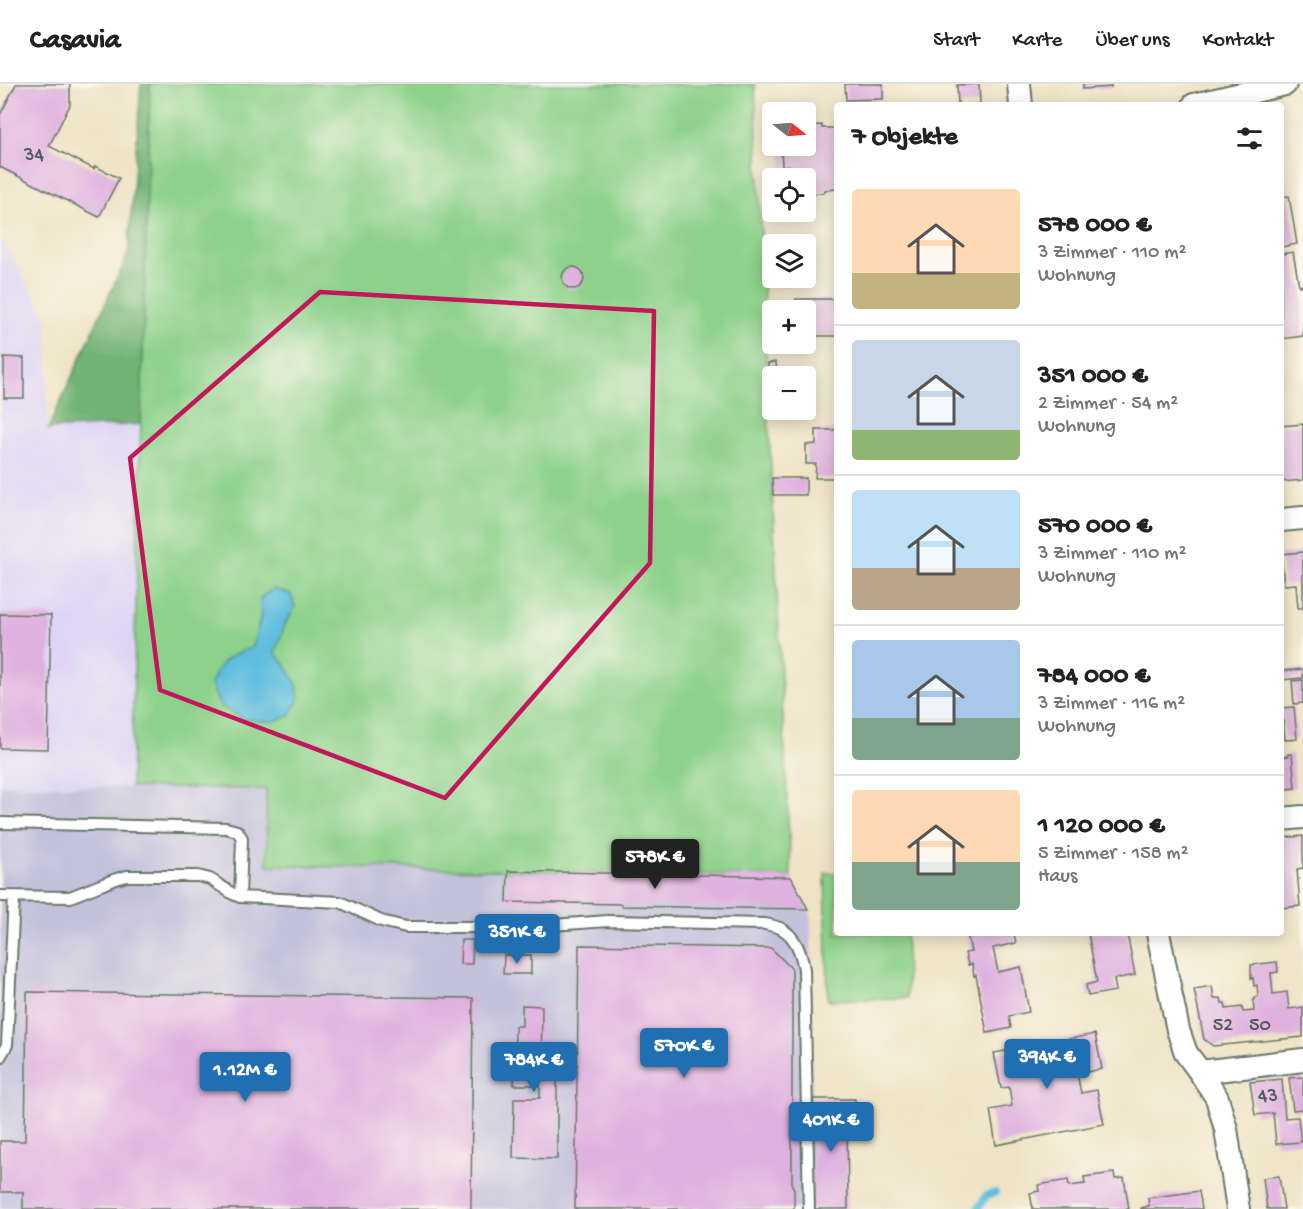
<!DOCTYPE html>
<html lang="de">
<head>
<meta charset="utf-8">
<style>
	:root { --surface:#fff; --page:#f6f6f6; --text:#222; --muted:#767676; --line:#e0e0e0; --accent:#1f6fb2 }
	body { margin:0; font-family:"Gochi Hand",sans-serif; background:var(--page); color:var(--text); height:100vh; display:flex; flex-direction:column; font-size:22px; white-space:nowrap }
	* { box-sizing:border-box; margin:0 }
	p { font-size:20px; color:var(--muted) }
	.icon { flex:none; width:33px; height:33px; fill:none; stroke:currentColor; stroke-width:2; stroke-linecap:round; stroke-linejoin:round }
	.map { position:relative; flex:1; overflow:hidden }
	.panel { position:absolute; left:834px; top:18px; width:450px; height:834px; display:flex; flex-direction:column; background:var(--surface); border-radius:6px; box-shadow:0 3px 15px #0003 }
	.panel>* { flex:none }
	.needle { width:39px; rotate:107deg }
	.buttons { position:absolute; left:762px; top:18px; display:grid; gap:12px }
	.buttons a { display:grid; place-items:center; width:54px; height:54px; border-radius:6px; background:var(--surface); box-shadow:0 3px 15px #0003; font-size:30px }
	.price { position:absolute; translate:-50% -51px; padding:0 14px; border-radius:6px; background:var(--accent); color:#fff; font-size:20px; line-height:39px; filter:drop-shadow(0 2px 3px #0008) }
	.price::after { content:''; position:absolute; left:50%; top:36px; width:18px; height:14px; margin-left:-9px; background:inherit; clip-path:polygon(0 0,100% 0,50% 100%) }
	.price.current { background:#222; color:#fff }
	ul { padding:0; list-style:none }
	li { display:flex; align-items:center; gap:18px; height:150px; padding:0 18px }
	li+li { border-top:2px solid var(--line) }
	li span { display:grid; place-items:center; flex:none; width:168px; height:120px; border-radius:6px; color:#555 }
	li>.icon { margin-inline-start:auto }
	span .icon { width:72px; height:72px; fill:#fffc; stroke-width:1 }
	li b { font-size:26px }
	h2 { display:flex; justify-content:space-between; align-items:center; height:72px; padding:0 18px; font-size:26px }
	header { display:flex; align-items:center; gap:36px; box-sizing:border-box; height:84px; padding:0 30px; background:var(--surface); border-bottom:2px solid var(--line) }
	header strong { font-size:28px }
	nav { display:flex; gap:33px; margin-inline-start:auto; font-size:21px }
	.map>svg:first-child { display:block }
	.built { fill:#ded5f5 }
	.industrial { fill:#c3c1db }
	.green { fill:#8dd18a; stroke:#56875f; stroke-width:1.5 }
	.forest { fill:#72b376; stroke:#487855; stroke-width:1.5 }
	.water { fill:#5fbedd; stroke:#3f7e88; stroke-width:1.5 }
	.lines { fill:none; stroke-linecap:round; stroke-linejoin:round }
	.stream { stroke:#5fbedd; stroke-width:8 }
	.building { fill:#dfb1df }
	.service-casing { stroke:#687767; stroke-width:14 }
	.minor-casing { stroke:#687767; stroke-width:26 }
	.service { stroke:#fff; stroke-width:10 }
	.minor { stroke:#fff; stroke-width:22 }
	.marked { fill:none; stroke:#c2185b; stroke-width:4.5; stroke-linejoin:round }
	.labels { text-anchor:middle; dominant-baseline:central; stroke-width:4.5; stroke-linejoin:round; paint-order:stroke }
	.number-label { font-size:20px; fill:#4f5a5f }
</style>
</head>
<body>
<header>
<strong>Casavia</strong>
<nav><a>Start</a><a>Karte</a><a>Über uns</a><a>Kontakt</a></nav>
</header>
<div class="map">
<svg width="1303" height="1125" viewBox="0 0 1303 1125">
	<rect width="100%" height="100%" fill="#fbf7ec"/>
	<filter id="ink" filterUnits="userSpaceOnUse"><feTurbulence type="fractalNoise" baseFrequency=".0167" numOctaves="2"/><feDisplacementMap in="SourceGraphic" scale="12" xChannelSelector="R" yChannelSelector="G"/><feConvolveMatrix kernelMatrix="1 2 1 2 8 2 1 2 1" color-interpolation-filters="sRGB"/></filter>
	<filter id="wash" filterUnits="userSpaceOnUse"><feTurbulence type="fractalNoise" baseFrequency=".008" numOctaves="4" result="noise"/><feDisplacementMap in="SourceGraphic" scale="24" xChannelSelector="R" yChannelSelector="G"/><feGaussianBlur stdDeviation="1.35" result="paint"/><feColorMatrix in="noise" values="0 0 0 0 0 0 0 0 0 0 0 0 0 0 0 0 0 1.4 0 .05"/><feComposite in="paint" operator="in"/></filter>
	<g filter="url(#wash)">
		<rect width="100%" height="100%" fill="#efe3c5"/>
		<path class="built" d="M0,153L47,234L48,345L141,340L131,703L0,701Z"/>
		<path class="industrial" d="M0,701L266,705L267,781L791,793L811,831L812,1125H0Z"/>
		<path class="green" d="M150,0H755L769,344L791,793L267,781L266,705L131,703Z
			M825,789H837V849H906L907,914L828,916Z"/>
		<path class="forest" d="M141,0H150L141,340L48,345L128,170Z"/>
		<path class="water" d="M273,505L291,510L295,524L285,540L275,569L284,579L297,600L299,615L289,632L272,638L244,635L220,622L211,600C222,573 227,573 253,563L261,531L260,514Z"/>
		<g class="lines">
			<path class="stream" d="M978,1125L986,1112L995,1109"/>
		</g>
		<g id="blocks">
			<path class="building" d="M16,0H70V21L49,62L94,85L95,82L119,94L99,133L0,83V31Z
				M845,0H883V15L846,16Z
				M979,0L980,20L958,21L957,1Z
				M1083,0H1111V3L1083,5Z
				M822,41V44H837V105L825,106L824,109L806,110V94H788V88H790V82L782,83L781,64L787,63V62H806V42Z
				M1289,112L1297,160L1281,163V113Z
				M1293,168L1299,202L1303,201V252L1281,255V170Z
				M562 194a11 11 0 1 1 22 0a11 11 0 1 1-22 0Z
				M796,215H837V252H806V226H796Z
				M772,234V260H783V263L767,264L766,235Z
				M4,273L24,274V314H4Z
				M776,278L777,290L768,291V279Z
				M1303,340V396L1281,398V342Z
				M816,346H837V394H815L816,380H806V361L816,360Z
				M772,394H806V411H773Z
				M1303,468V524H1298L1296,500L1284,501L1281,470Z
				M0,530L51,531L48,665L0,664Z
				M1303,585V594L1281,596V587Z
				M1303,596V619L1294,620L1292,597Z
				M1294,623L1297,655L1285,656L1282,624Z
				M1288,670H1292L1295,704L1281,706V673L1288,672Z
				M1303,752V784L1297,785L1300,822L1281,824V754Z
				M508,787L791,793L808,825L621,822V820L507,818Z
				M967,849H1014L1016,859L993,864L998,888L1021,883L1029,928L1009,932L1011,944L987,949L976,891L974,892L972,880L968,881L965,869L971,868Z
				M1088,849H1127L1135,891L1114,895L1116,907L1088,912L1086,901L1097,898Z
				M461,856H473L472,880H460Z
				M579,861L771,864L792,885V1101L794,1105V1125H575Z
				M504,871H531V890H503Z
				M1277,878L1278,888L1271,889L1273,910L1287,908L1289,925L1303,923V953L1213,962L1204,955L1194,905L1212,902L1214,915L1221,914L1222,919H1225L1226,925L1242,923L1243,928L1254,927L1253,916L1258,912L1257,901L1254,902L1253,894L1251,895V881Z
				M27,908L473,914L471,1125H23V1108H0V1057H25Z
				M522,921L542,922L541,989H557V1075L513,1074L514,1014H540V1001H514L515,942H522Z
				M1095,950L1102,985L1077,990L1081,1009L1097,1006L1104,1040L996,1061L990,1026L1012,1022L1009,1003L1001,1004L994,969Z
				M1303,993V1025L1293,1026L1289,994Z
				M1282,995L1285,1034L1298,1033L1301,1058L1276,1060L1273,1029L1255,1031L1250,998Z
				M813,1015H855V1036H847L848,1125H812Z
				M1114,1089L1115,1095L1124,1094L1129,1125H1033L1030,1109L1039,1107L1038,1101L1068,1096L1069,1102L1085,1100L1084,1093Z
				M1279,1092L1284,1125H1267L1263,1094Z
				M1199,1107L1202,1125H1141V1124L1149,1122L1148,1114Z"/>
		</g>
	</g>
	<g filter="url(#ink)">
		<use href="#blocks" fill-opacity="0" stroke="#687767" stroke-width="1.5"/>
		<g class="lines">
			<defs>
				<path id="service" d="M0,739L226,744L237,747L242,754L240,813
					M0,812L70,813L116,795L127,792H198L210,795L233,810L240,813L340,818L381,837L406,843H524L608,837L765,840C770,841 775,842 780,844C796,852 801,869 804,885L809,1125
					M0,973L7,961L14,813"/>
				<path id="minor" d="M1019,0L1021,21
					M1194,21L1285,0
					M1281,436L1303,434
					M1281,735L1303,733
					M1158,849L1178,946L1186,969L1200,988L1217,1014L1226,1045L1238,1125
					M1200,988L1303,976"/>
			</defs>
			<use href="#service" class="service-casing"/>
			<use href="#minor" class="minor-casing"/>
			<use href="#service" class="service"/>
			<use href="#minor" class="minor"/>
		</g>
	</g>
	<path class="marked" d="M320,208L654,227L650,479L445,714L160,606L130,374Z"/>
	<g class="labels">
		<g class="number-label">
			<text x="34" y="72">34</text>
			<text x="1223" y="942">52</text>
			<text x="1260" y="942">50</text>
			<text x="1268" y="1013">43</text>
		</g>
	</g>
</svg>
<div class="buttons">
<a><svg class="needle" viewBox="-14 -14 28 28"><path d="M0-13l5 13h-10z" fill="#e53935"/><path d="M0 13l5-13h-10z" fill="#767676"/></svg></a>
<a><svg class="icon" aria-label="locate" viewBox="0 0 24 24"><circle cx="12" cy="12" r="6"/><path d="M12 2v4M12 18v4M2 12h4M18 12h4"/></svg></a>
<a><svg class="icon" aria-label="layers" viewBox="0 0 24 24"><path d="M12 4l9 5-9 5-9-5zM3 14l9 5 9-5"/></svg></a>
<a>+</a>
<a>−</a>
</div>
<b class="price current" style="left:655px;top:806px">578K €</b>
<b class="price" style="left:517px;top:881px">351K €</b>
<b class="price" style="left:684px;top:995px">570K €</b>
<b class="price" style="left:1047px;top:1006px">394K €</b>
<b class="price" style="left:534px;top:1009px">784K €</b>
<b class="price" style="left:245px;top:1019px">1.12M €</b>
<b class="price" style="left:831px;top:1069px">401K €</b>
<section class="panel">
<h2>7 Objekte<svg class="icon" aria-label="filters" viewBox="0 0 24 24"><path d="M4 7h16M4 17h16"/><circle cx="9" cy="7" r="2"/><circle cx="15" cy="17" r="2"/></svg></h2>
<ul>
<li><span style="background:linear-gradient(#ffd9b3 70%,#c2b280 0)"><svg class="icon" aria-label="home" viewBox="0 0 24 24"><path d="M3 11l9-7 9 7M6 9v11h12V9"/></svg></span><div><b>578 000 €</b><p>3 Zimmer · 110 m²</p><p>Wohnung</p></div></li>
<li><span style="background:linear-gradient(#c9d6e8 75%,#8fb573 0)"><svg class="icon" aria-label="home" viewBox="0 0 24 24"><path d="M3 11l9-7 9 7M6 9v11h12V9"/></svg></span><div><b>351 000 €</b><p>2 Zimmer · 54 m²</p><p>Wohnung</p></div></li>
<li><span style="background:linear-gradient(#bfe0f5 65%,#b9a48a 0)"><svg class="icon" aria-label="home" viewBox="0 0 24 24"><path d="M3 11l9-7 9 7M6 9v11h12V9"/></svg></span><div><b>570 000 €</b><p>3 Zimmer · 110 m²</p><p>Wohnung</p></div></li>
<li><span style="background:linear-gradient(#a9c7e8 65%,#7fa58c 0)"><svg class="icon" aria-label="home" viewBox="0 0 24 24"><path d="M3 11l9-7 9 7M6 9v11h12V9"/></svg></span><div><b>784 000 €</b><p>3 Zimmer · 116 m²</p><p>Wohnung</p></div></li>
<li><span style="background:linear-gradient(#ffd9b3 60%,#7fa58c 0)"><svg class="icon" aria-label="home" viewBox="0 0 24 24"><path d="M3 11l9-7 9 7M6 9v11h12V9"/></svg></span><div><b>1 120 000 €</b><p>5 Zimmer · 158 m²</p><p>Haus</p></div></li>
</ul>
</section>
</div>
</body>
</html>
